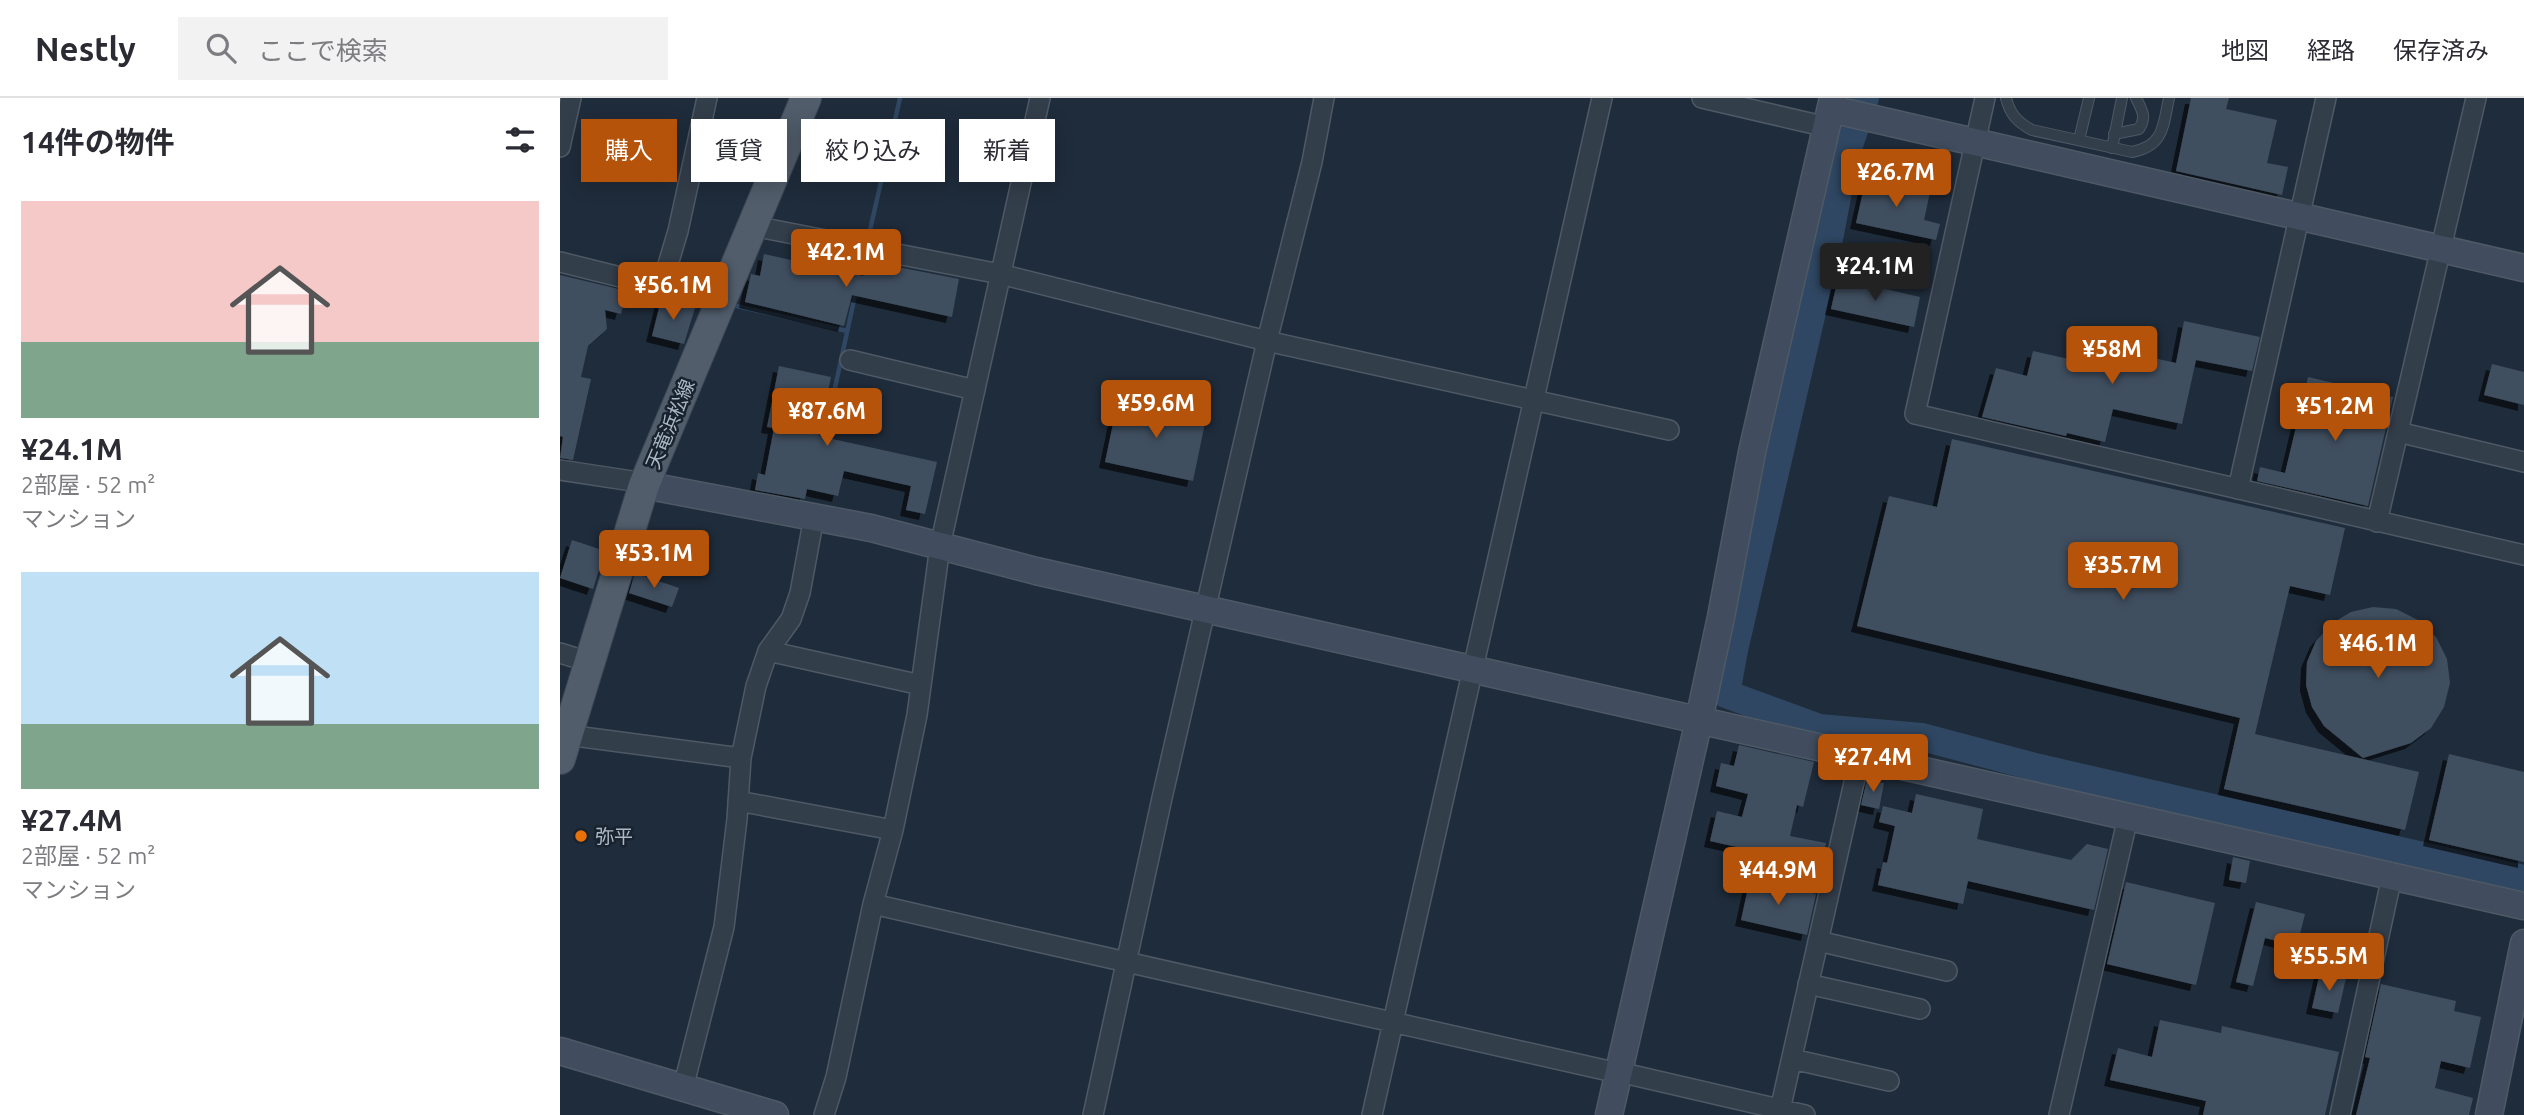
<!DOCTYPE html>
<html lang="ja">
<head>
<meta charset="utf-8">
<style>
	:root { --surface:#fff; --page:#f2f2f3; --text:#2b2b33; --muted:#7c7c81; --line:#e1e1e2; --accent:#b45309 }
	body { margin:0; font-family:Ubuntu,"Noto Sans JP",sans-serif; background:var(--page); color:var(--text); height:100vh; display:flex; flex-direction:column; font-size:26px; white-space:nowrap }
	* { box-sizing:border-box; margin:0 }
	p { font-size:23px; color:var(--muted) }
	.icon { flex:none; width:38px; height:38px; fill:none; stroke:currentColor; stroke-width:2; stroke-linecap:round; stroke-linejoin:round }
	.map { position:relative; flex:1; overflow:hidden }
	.drawer { display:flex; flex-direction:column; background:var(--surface); width:560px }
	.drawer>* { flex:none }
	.hud { position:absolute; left:21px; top:21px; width:665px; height:63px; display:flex; gap:14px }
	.price { position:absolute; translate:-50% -60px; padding:0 16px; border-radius:7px; background:var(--accent); color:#fff; font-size:23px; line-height:46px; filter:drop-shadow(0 2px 4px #0008) }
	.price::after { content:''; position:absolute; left:50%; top:42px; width:21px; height:16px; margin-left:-10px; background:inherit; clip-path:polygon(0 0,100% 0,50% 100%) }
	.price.active { background:#222; color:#fff }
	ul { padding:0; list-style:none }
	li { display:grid; align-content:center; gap:14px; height:371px; padding:0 21px }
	li span { display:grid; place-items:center; height:217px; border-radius:0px; color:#555 }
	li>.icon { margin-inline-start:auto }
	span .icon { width:126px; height:126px; fill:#fffc; stroke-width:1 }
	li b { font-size:30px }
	h2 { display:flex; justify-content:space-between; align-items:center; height:84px; padding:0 21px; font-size:30px }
	.chip { padding:0 24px; border-radius:0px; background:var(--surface); box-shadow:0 4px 18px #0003; font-size:24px; line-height:63px }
	.chip.active { background:var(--accent); color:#fff }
	header { display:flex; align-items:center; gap:42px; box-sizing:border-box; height:98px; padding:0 35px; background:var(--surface); border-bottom:2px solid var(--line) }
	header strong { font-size:33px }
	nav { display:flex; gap:38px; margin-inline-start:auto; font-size:24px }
	.search { width:490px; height:63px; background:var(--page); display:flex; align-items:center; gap:18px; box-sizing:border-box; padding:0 24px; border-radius:0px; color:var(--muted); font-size:26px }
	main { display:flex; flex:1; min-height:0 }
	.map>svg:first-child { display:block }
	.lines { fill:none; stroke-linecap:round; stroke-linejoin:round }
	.stream { stroke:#2f4762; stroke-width:4.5 }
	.river { stroke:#2f4762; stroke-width:28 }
	.building { fill:#404f60; filter:url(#shadow) }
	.lane-casing { stroke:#4e5965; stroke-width:12 }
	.street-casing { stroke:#4e5965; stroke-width:22 }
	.secondary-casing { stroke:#4e5965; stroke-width:29 }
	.primary-casing { stroke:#3c4754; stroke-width:32 }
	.lane { stroke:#333e4b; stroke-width:10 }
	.street { stroke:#333e4b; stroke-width:19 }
	.secondary { stroke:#414d5e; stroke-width:26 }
	.primary { stroke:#515d6b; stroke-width:30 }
	.food-dot { fill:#e8710a; stroke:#19232f; stroke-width:2.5 }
	.labels { text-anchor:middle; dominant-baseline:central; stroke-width:5; stroke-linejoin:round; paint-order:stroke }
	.street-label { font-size:19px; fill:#aeb9c7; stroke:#19232f }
	.poi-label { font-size:19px; fill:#aeb9c7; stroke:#19232f; text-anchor:start }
</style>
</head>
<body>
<header>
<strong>Nestly</strong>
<div class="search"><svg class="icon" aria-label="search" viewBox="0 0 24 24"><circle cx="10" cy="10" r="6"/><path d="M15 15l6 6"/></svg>ここで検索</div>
<nav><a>地図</a><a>経路</a><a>保存済み</a></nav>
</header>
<main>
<section class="drawer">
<h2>14件の物件<svg class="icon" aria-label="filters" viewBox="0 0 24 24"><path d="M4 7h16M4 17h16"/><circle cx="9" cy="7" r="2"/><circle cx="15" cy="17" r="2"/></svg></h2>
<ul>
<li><span style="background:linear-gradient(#f6c9c9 65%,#7fa58c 0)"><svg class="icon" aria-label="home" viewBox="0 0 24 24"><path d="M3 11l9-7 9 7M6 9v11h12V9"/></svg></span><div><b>¥24.1M</b><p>2部屋 · 52 m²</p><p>マンション</p></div></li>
<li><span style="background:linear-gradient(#bfe0f5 70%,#7fa58c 0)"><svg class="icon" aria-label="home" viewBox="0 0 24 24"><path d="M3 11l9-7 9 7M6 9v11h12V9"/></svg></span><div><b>¥27.4M</b><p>2部屋 · 52 m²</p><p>マンション</p></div></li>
</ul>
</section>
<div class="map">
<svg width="1964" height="1017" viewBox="0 0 1964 1017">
	<defs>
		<filter id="shadow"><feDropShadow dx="-6" dy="6" stdDeviation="0" flood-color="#0009"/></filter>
	</defs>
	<rect width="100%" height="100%" fill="#1f2c3b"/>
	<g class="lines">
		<path class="stream" d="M308,141L340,0
			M299,181L303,162
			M172,207L287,233
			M263,345L296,193"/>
		<path class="river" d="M1305,0L1284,62L1270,136L1174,552L1166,596L1259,630L1362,639L1479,670L1964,781"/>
	</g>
	<path class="building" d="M1631,0H1669L1666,11L1717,22L1707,65L1728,69L1722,97L1616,73Z
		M1306,80L1370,94L1364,122L1380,126L1376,142L1296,125Z
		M204,156L303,178L307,163L399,181L392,219L292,197L284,228L185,204L191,176L200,178Z
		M0,177L67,193L61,216L45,212L47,231L28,248L21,279L31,281L13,362L0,360L3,339L0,338Z
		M1278,180L1360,199L1354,229L1271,211Z
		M101,202L135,210L124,246L92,238Z
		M1624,223L1700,239L1692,273L1636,262L1622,326L1553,311L1545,344L1507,335L1506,338L1422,319L1436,270L1467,278L1473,253L1567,274L1571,255L1616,265Z
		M1932,266L1964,274V307L1924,297Z
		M219,268L271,279L259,338L377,364L365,416L346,412L351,388L284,373L278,398L247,391L245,401L195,392L198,375L205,377L214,330L207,329Z
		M1748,279L1833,299L1808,408L1697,383L1700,369L1725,375Z
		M558,302L646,320L633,383L545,364Z
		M1392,341L1785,430L1770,497L1730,488L1695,636L1859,674L1845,732L1664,691L1680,620L1297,528L1329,398L1377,409Z
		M12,442L45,453L33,491L0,480Z
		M75,475L119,490L112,509L69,495Z
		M1813,509L1836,511L1858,522L1876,539L1887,561L1890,585L1884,609L1871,630L1851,645L1803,660L1764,628L1752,609L1746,587L1747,564L1756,543L1771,526L1791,514Z
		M1179,647L1254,664L1243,709L1237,707L1230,738L1266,745L1262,764L1226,757L1225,760L1150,743L1157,713L1182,719L1188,696L1156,688L1161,665L1174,668Z
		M1889,656L1964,674V764L1869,742Z
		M1307,682L1324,685L1319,711L1301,707Z
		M1356,696L1423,711L1417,741L1511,762L1527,746L1548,751L1534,812L1408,783L1403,806L1318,787L1323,764L1327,765L1335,728L1319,724L1323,708L1352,715Z
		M1673,759L1690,763L1686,785L1669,782Z
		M1190,781L1256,796L1247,837L1181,822Z
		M1566,784L1655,805L1636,887L1547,866Z
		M1696,804L1745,816L1737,848L1705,840L1693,888L1676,884Z
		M1760,874L1786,880L1778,915L1752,910Z
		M1821,886L1896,903L1894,913L1921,919L1910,970L1881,963L1875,990L1913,1000L1909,1017H1796L1810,960L1805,959Z
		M1600,922L1661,935L1662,928L1779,954L1765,1017H1643L1646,1003L1550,982L1558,950L1592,959Z"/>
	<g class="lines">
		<defs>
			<path id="lane" d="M1446,0C1450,16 1457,24 1472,32L1572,54C1604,48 1603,28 1609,0
				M1554,36L1579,31C1587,19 1582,12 1576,0
				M1519,42L1529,0
				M1552,50L1562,0"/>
			<path id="street" d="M1142,0L1267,29
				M1425,0L1355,316L1964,457
				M0,49L11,0
				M193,128L440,176L707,243L1109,332
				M0,164L161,204
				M101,190L118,133L147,0
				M290,262L415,292
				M1838,334L1964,364
				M0,372L72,383L84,387
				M1678,391L1766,0
				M1817,424L1916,0
				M208,553L361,587
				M0,555L29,564
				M7,637L181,660
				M178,703L333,732
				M313,806C561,864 810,918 1058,975
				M1258,843L1387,873
				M1248,886L1360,911
				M1232,961L1329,983
				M1059,974L1245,1017
				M123,990L164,829L177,721L181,660L196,588L208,553L231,521L240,495L254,419
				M1220,1012L1300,658
				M264,1017L276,979L313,806L333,732L357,617L380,448L480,0
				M533,1017L602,700L707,243L752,64L764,0
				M812,1017L1042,0
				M1499,1017L1568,719
				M1780,1017L1832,778"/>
			<path id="secondary" d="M1271,11L1964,170
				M84,387L311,430L476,473L1964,808
				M0,953L215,1017
				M1049,1017L1139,622L1161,519L1192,354L1273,0
				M1929,1017L1964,845"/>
			<path id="primary" d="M0,661L84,387L246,0"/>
		</defs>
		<use href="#lane" class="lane-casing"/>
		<use href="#street" class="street-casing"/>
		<use href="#secondary" class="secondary-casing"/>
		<use href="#primary" class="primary-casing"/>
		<use href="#lane" class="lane"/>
		<use href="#street" class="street"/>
		<use href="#secondary" class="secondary"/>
		<use href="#primary" class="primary"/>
	</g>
	<circle class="food-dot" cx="21" cy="738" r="7"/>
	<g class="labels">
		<g class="street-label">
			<text transform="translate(110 326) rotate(-67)">天竜浜松線</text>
		</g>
		<g class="poi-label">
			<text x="35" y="738">弥平</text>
		</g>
	</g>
</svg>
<b class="price" style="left:1336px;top:111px">¥26.7M</b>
<b class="price" style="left:286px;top:191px">¥42.1M</b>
<b class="price active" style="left:1315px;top:205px">¥24.1M</b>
<b class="price" style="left:113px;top:224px">¥56.1M</b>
<b class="price" style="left:1552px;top:288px">¥58M</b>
<b class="price" style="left:596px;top:342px">¥59.6M</b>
<b class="price" style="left:1775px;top:345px">¥51.2M</b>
<b class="price" style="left:267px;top:350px">¥87.6M</b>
<b class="price" style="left:94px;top:492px">¥53.1M</b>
<b class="price" style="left:1563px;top:504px">¥35.7M</b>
<b class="price" style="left:1818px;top:582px">¥46.1M</b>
<b class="price" style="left:1313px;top:696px">¥27.4M</b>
<b class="price" style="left:1218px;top:809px">¥44.9M</b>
<b class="price" style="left:1769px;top:895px">¥55.5M</b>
<div class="hud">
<a class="chip active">購入</a>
<a class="chip">賃貸</a>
<a class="chip">絞り込み</a>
<a class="chip">新着</a>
</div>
</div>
</main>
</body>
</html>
